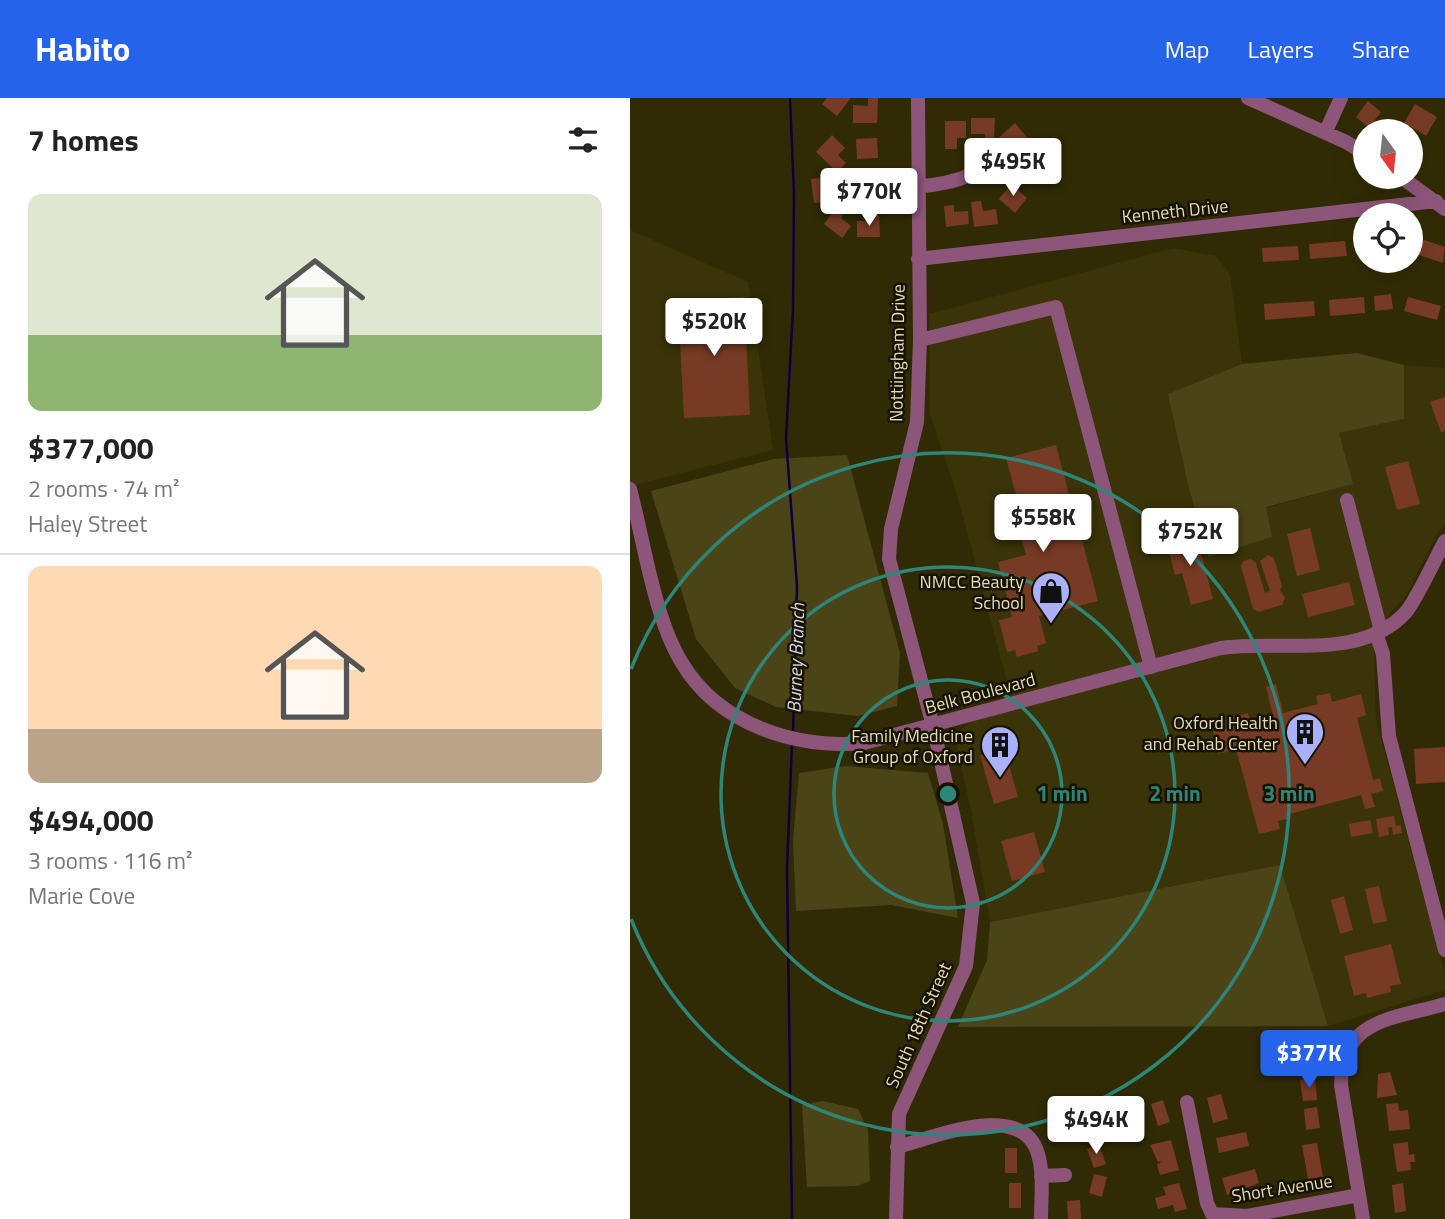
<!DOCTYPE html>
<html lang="en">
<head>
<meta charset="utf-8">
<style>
	:root { --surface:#fff; --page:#f6f6f6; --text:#222; --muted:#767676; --line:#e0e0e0; --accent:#2563eb }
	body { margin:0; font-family:"Titillium Web",sans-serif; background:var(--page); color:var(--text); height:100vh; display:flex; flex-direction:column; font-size:26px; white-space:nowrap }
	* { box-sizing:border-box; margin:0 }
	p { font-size:23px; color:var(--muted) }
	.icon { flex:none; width:38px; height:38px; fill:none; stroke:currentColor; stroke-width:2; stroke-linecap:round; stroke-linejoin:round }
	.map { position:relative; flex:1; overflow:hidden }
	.drawer { display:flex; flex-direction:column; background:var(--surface); width:630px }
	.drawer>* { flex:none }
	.needle { width:46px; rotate:165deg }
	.controls { position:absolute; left:723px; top:21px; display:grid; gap:14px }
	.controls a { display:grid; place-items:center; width:70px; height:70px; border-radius:50%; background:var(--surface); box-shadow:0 7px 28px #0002; font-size:35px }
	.price { position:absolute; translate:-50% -60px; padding:0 16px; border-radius:7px; background:#fff; color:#222; font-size:23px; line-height:46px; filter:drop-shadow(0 2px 4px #0008) }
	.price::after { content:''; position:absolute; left:50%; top:42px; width:21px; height:16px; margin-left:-10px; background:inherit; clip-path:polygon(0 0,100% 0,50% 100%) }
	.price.current { background:var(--accent); color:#fff }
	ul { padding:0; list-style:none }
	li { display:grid; align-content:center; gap:14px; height:371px; padding:0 28px }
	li+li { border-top:2px solid var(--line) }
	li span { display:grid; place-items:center; height:217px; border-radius:14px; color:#555 }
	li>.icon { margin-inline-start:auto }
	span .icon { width:126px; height:126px; fill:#fffc; stroke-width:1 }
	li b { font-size:30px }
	h2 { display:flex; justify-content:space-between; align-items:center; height:84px; padding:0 28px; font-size:30px }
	header { display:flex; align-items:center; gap:42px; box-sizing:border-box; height:98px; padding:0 35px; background:var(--accent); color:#fff }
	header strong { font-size:33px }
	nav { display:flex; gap:38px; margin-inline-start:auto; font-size:24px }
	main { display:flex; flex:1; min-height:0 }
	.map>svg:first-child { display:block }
	.built { fill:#3a3408 }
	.green { fill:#4b4417 }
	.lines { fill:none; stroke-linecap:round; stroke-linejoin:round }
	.stream { stroke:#0e003e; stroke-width:2.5 }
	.building { fill:#773b25 }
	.minor { stroke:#8d557a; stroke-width:14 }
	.ring { fill:none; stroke:#2e8579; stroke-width:3.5 }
	.labels { text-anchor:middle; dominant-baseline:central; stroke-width:5; stroke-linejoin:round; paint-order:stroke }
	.street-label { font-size:18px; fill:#e1dbba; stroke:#181300 }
	.poi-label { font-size:18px; fill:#e1dbba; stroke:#181300; text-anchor:end }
	.water-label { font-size:19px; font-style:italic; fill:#d3d6ee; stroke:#181300 }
	.centre { fill:#2e8579; stroke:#181300; stroke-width:3.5 }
	.ring-label { font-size:21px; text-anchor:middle; font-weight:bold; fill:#2e8579; stroke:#181300; stroke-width:5; stroke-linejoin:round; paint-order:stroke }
</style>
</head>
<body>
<header>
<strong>Habito</strong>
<nav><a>Map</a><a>Layers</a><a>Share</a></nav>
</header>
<main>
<section class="drawer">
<h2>7 homes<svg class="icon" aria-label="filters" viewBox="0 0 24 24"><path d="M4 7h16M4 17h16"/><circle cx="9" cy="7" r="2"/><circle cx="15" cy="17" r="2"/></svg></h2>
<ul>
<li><span style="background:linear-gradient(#dfe7d0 65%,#8fb573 0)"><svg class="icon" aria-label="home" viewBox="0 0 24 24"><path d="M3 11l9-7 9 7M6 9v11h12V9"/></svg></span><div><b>$377,000</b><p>2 rooms · 74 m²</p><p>Haley Street</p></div></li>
<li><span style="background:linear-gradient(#ffd9b3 75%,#b9a48a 0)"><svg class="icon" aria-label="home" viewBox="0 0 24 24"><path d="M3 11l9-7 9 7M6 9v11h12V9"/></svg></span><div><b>$494,000</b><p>3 rooms · 116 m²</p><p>Marie Cove</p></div></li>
</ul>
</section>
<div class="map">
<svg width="815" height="1121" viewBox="0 0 815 1121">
	<rect width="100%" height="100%" fill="#312b05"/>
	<path class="built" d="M0,132L118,184L143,352L0,388Z
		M543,150L586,158L600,176L612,266L538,297L636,410L722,386L709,335L774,321V267L815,270V425L807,436L776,498L760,515L744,554L746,622L815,877V892L698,928L650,767L360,824L341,712L324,637L380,595L326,393L300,316L299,216Z"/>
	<path class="green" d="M727,255L774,267V321L709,335L723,386L636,409L642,439L578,459L558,386L538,296L612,266Z
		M217,357L270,555L267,608L228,618L146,609L105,590L66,541L21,393L144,361Z
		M215,668L298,675L313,726L328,820L261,807L166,813L163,743L169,675Z
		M650,767L698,928L328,929L357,862L360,824Z
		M193,1003L228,1011L238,1032L240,1083L227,1088L177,1089L172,1007Z"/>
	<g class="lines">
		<path class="stream" d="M160,0L164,95L163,211L156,340L167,488L163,635
			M162,645L157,770L162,1121"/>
	</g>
	<path class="building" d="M197,0H219L220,1L207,18L192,6Z
		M238,0H248L247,25H223V7L238,8Z
		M738,3L751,14L739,30L726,19Z
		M785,6L807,19L796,38L774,25Z
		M341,20H365L364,41L355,40V36H341Z
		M315,23H336V40H327V51H315Z
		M385,25L400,43L389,52L381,42L373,49L366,42Z
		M202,37L215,50L208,57L216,65L207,74L186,54Z
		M247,40L248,60L227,61L226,41Z
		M406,59L408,82L389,84L383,61Z
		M197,79L198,93L205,92L206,103L184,105L181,81Z
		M381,86L397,100L385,115L369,101Z
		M351,103L353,113L366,111L368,126L344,129L341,104Z
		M208,107L216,113L211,120L221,128L212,140L194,126Z
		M324,107V114L338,113L339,126L316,129L314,108Z
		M241,117H249L250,139H227V123H241Z
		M783,138L815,149L813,165L780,154Z
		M715,143L717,158L680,161L679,146Z
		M668,148L669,162L633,164L632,150Z
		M761,196L763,211L745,213L744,198Z
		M114,199L120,317L54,320L48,203Z
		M734,199L735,215L700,218L699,202Z
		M778,199L811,208L807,222L774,213Z
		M684,203L685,218L635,222L634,206Z
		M815,299V333L811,334L800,304Z
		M426,347L441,404L437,405L441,420L446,419L468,503L409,518L416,545L407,548L408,553L387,559L385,552L377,554L369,522L382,519L368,464L396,457L390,435L422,427L417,409L391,415L376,360Z
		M778,363L790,406L767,412L755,369Z
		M680,430L690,472L667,478L657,436Z
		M551,434L555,446L568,443L583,501L561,507L552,475L545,477L535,438Z
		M638,457L644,460L652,488L650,492L655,500L652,507L628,514L623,511L611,468L613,463L621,461L626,465L635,495L640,493L630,463Z
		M719,484L725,507L678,519L672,496Z
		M646,586L653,615L688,606L686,598L700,595L702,604L731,596L736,617L727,620L743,682L750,680L753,693L741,696L745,709L735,711L731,697L660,716L661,720L648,723L650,731L629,736L606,651L588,656L583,634L603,629L600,620L618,615L620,624L643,618L636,589Z
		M383,647L387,660L378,663L388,699L364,706L350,657Z
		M815,649V684L786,686L784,651Z
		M764,718L766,728L771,727L772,735L763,737L762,729L758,730L759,737L749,739L746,721Z
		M740,722L743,735L721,739L719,726Z
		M404,734L415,774L382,783L371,743Z
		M749,788L757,823L743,826L735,791Z
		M714,798L723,832L710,836L701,802Z
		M761,846L771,886L760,888L761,894L737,900L736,895L724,898L714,858Z
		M760,974L767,997L747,1000L748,976Z
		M685,980L687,1002L673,1003L670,982Z
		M591,996L598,1021L583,1025L577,1000Z
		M533,1002L540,1024L528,1028L521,1006Z
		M768,1005L769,1013L778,1012L780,1031L759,1033L756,1006Z
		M687,1009L690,1030L676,1032L674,1011Z
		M437,1028L457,1031L455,1044L435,1041Z
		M616,1034L619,1048L589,1055L586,1040Z
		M541,1042L549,1072L530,1077L527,1067L532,1063L528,1064L520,1047Z
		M778,1044L779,1057L784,1056L785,1064H780L781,1072L767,1074L763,1046Z
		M687,1045L693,1079L678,1081L672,1047Z
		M469,1047L476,1066L464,1070L457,1051Z
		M375,1050H387V1075H375Z
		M625,1071L629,1085L597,1097L592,1080Z
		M464,1076L477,1079L472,1099L459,1095Z
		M379,1085H391V1110H379Z
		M549,1085L557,1111L545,1114L543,1107L528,1111L525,1100L536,1097L533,1089Z
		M773,1085L776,1113L765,1115L762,1087Z
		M450,1102L451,1121H438L437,1103Z"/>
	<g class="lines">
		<path class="minor" d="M618,0L716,44L735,56
			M695,35L711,0
			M771,79L815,111
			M231,90C271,89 317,92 352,71
			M288,161L806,103
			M290,242L426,209L521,569
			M0,391C14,443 24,520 52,565C89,627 166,651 234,645L591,550C649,541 731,564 776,514C787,501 805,461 815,443
			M717,402L751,533
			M746,535L753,556L759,638L815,852
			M557,1004L577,1105L582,1116L617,1118L729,1097
			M267,1049C303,1040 393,1001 408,1056C414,1076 411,1100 411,1121
			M411,1078L435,1077
			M266,1121L269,1016L336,868L343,805L303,628L259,461L261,431L287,324L290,242L288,0
			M733,1121L711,987C711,920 764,921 815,906"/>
	</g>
	<g class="ring">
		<circle cx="318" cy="696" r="114"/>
		<circle cx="318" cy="696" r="227"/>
		<path d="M1 571A341 341 0 1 1 1 821"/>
	</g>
	<defs>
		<symbol id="shop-pin" viewBox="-11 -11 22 30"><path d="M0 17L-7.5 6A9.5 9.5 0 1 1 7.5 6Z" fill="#aab0fb" stroke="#181300"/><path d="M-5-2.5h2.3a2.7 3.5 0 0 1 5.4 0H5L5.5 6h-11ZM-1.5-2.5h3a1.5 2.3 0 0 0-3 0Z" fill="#111"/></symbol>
		<symbol id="building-pin" viewBox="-11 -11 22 30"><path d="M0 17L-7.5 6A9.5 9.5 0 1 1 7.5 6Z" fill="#aab0fb" stroke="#181300"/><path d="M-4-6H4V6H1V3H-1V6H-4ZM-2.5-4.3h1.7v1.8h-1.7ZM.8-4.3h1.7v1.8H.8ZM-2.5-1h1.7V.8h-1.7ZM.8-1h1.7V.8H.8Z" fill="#111"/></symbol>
	</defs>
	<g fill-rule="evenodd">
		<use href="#shop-pin" x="399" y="471" width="44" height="60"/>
		<use href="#building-pin" x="653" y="612" width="44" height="60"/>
		<use href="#building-pin" x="348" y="625" width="44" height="60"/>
	</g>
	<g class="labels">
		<g class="street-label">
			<text transform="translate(545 113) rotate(-6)">Kenneth Drive</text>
			<text transform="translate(267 255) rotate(-89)">Nottiingham Drive</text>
			<text transform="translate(350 595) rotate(-15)">Belk Boulevard</text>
			<text transform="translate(288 927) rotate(-66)">South 18th Street</text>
			<text transform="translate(652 1090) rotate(-9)">Short Avenue</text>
		</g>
		<g class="poi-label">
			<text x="394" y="483">NMCC Beauty<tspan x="394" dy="21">School</tspan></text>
			<text x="648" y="624">Oxford Health<tspan x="648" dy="21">and Rehab Center</tspan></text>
			<text x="343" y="637">Family Medicine<tspan x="343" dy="21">Group of Oxford</tspan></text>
		</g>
		<g class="water-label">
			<text transform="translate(165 560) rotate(-88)">Burney Branch</text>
		</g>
	</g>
	<circle cx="318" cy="696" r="10" class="centre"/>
	<g class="ring-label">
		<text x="432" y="703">1 min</text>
		<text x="545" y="703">2 min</text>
		<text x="659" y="703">3 min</text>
	</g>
</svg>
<div class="controls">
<a><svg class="needle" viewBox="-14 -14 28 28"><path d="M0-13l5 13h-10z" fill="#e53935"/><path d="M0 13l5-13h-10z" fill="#767676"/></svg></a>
<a><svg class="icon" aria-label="locate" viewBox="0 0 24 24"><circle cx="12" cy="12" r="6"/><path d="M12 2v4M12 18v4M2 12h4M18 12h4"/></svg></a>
</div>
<b class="price" style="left:383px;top:100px">$495K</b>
<b class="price" style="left:239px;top:130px">$770K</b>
<b class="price" style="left:84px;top:260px">$520K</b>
<b class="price" style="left:413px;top:456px">$558K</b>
<b class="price" style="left:560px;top:470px">$752K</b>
<b class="price current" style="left:679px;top:992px">$377K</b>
<b class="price" style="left:466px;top:1058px">$494K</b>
</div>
</main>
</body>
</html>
